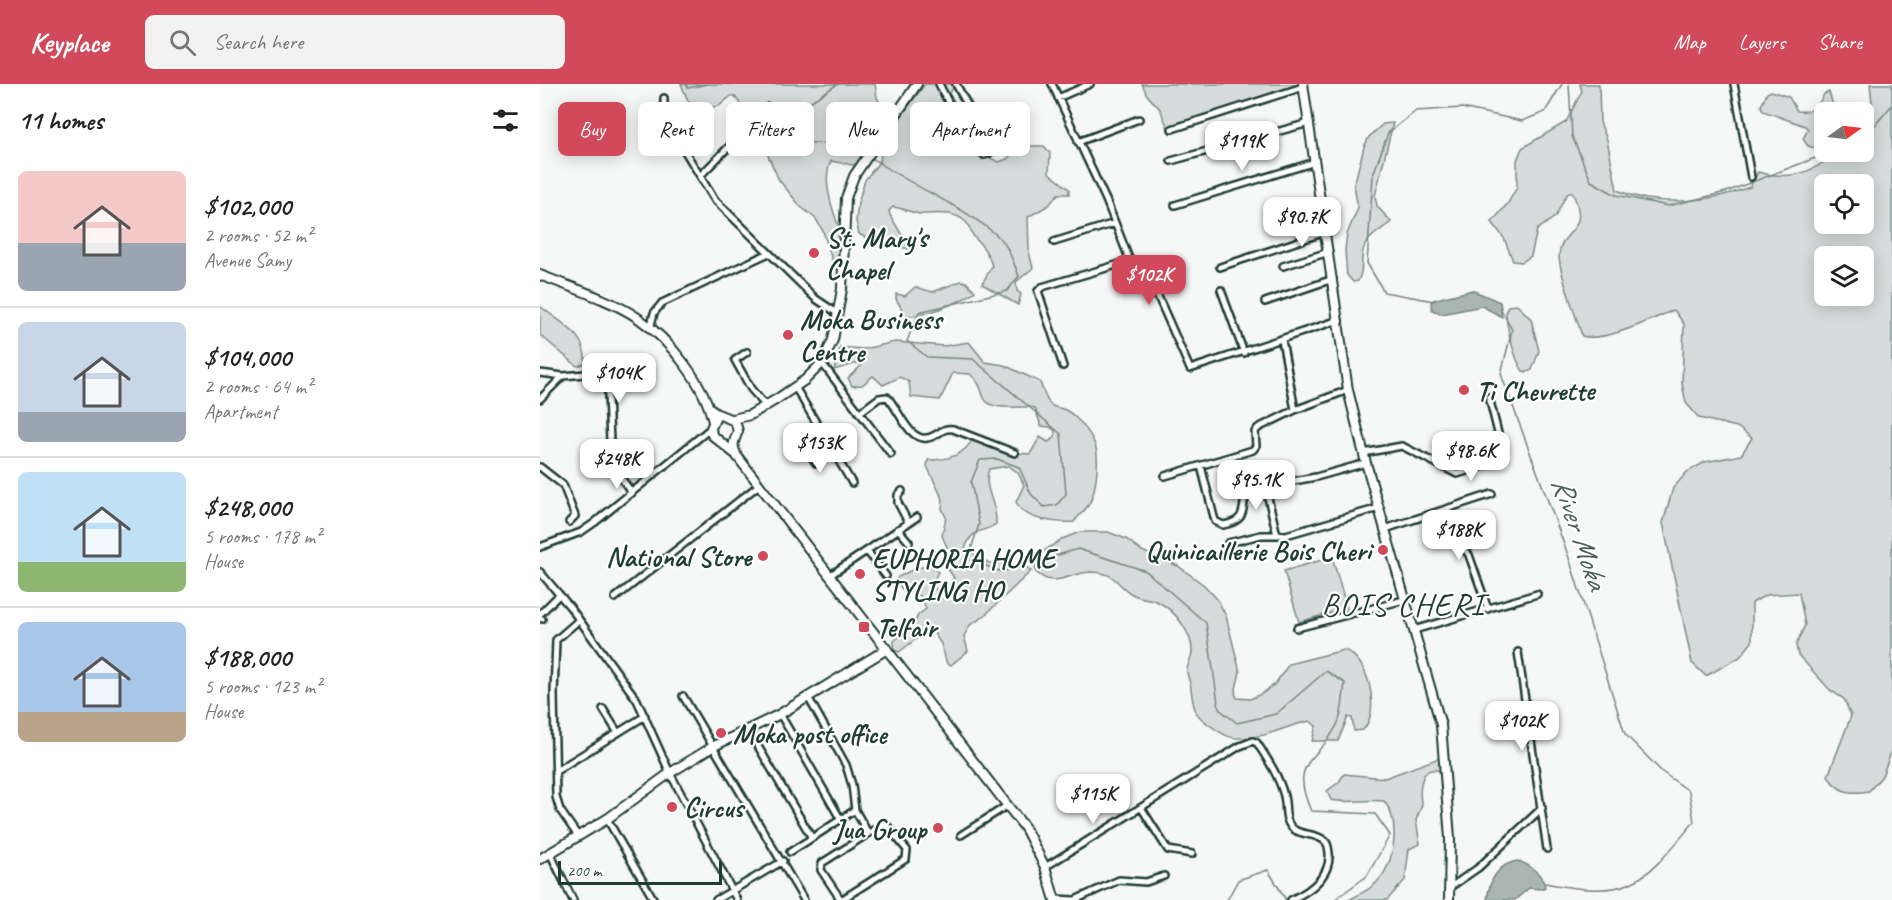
<!DOCTYPE html>
<html lang="en">
<head>
<meta charset="utf-8">
<style>
	:root { --surface:#fff; --page:#f2f2f2; --text:#222; --muted:#767676; --line:#e0e0e0; --accent:#d1495b }
	body { margin:0; font-family:Caveat,sans-serif; background:var(--page); color:var(--text); height:100vh; display:flex; flex-direction:column; font-size:22px; white-space:nowrap }
	* { box-sizing:border-box; margin:0 }
	p { font-size:20px; color:var(--muted) }
	.icon { flex:none; width:33px; height:33px; fill:none; stroke:currentColor; stroke-width:2; stroke-linecap:round; stroke-linejoin:round }
	.map { position:relative; flex:1; overflow:hidden }
	.drawer { display:flex; flex-direction:column; background:var(--surface); width:540px }
	.drawer>* { flex:none }
	.top-card { position:absolute; left:18px; top:18px; width:570px; height:54px; display:flex; gap:12px }
	.needle { width:39px; rotate:76deg }
	.controls { position:absolute; left:1274px; top:18px; display:grid; gap:12px }
	.controls a { display:grid; place-items:center; width:60px; height:60px; border-radius:9px; background:var(--surface); box-shadow:0 3px 15px #0003; font-size:30px }
	.scale { position:absolute; left:18px; bottom:15px; width:164px; box-sizing:border-box; padding-left:6px; border:3px solid #1f3d34; border-top:0; font-size:16px; line-height:21px; white-space:nowrap; color:#1f3d34; -webkit-text-stroke:4px #fff; paint-order:stroke }
	.price { position:absolute; translate:-50% -51px; padding:0 14px; border-radius:12px; background:#fff; color:#222; font-size:20px; line-height:39px; filter:drop-shadow(0 2px 3px #0008) }
	.price::after { content:''; position:absolute; left:50%; top:36px; width:18px; height:14px; margin-left:-9px; background:inherit; clip-path:polygon(0 0,100% 0,50% 100%) }
	.price.selected { background:var(--accent); color:#fff }
	ul { padding:0; list-style:none }
	li { display:flex; align-items:center; gap:18px; height:150px; padding:0 18px }
	li+li { border-top:2px solid var(--line) }
	li span { display:grid; place-items:center; flex:none; width:168px; height:120px; border-radius:9px; color:#555 }
	li>.icon { margin-inline-start:auto }
	span .icon { width:72px; height:72px; fill:#fffc; stroke-width:1 }
	li b { font-size:26px }
	h2 { display:flex; justify-content:space-between; align-items:center; height:72px; padding:0 18px; font-size:26px }
	.tag { padding:0 21px; border-radius:9px; background:var(--surface); box-shadow:0 3px 15px #0003; font-size:21px; line-height:54px }
	.tag.selected { background:var(--accent); color:#fff }
	header { display:flex; align-items:center; gap:36px; box-sizing:border-box; height:84px; padding:0 30px; background:var(--accent); color:#fff }
	header strong { font-size:28px }
	nav { display:flex; gap:33px; margin-inline-start:auto; font-size:21px }
	.search { width:420px; height:54px; background:var(--page); display:flex; align-items:center; gap:15px; box-sizing:border-box; padding:0 21px; border-radius:9px; color:var(--muted); font-size:22px }
	main { display:flex; flex:1; min-height:0 }
	.map>svg:first-child { display:block }
	.green { fill:#d6dcdb; stroke:#7a8c88; stroke-width:1.5; fill-rule:evenodd }
	.water { fill:#aab5b1; stroke:#72857f; stroke-width:1.5 }
	.lines { fill:none; stroke-linecap:round; stroke-linejoin:round }
	.stream { stroke:#72857f; stroke-width:1.5 }
	.street-casing { stroke:#1f3d34; stroke-width:10 }
	.secondary-casing { stroke:#1f3d34; stroke-width:12 }
	.street { stroke:#fff; stroke-width:5 }
	.secondary { stroke:#fff; stroke-width:8 }
	.poi-dot { fill:#d1495b; stroke:#fff; stroke-width:2 }
	.labels { text-anchor:middle; dominant-baseline:central; stroke-width:4.5; stroke-linejoin:round; paint-order:stroke }
	.poi-label { font-size:28px; font-weight:bold; fill:#1f3d34; stroke:#fff; text-anchor:start }
	.water-label { font-size:30px; font-style:italic; fill:#49615a; stroke:#fff }
	.quarter-label { font-size:32px; letter-spacing:1.5px; fill:#1f3d34; stroke:#fff }
</style>
</head>
<body>
<header>
<strong>Keyplace</strong>
<div class="search"><svg class="icon" aria-label="search" viewBox="0 0 24 24"><circle cx="10" cy="10" r="6"/><path d="M15 15l6 6"/></svg>Search here</div>
<nav><a>Map</a><a>Layers</a><a>Share</a></nav>
</header>
<main>
<section class="drawer">
<h2>11 homes<svg class="icon" aria-label="filters" viewBox="0 0 24 24"><path d="M4 7h16M4 17h16"/><circle cx="9" cy="7" r="2"/><circle cx="15" cy="17" r="2"/></svg></h2>
<ul>
<li><span style="background:linear-gradient(#f6c9c9 60%,#9aa5b1 0)"><svg class="icon" aria-label="home" viewBox="0 0 24 24"><path d="M3 11l9-7 9 7M6 9v11h12V9"/></svg></span><div><b>$102,000</b><p>2 rooms · 52 m²</p><p>Avenue Samy</p></div></li>
<li><span style="background:linear-gradient(#c9d6e8 75%,#9aa5b1 0)"><svg class="icon" aria-label="home" viewBox="0 0 24 24"><path d="M3 11l9-7 9 7M6 9v11h12V9"/></svg></span><div><b>$104,000</b><p>2 rooms · 64 m²</p><p>Apartment</p></div></li>
<li><span style="background:linear-gradient(#bfe0f5 75%,#8fb573 0)"><svg class="icon" aria-label="home" viewBox="0 0 24 24"><path d="M3 11l9-7 9 7M6 9v11h12V9"/></svg></span><div><b>$248,000</b><p>5 rooms · 178 m²</p><p>House</p></div></li>
<li><span style="background:linear-gradient(#a9c7e8 75%,#b9a48a 0)"><svg class="icon" aria-label="home" viewBox="0 0 24 24"><path d="M3 11l9-7 9 7M6 9v11h12V9"/></svg></span><div><b>$188,000</b><p>5 rooms · 123 m²</p><p>House</p></div></li>
</ul>
</section>
<div class="map">
<svg width="1352" height="816" viewBox="0 0 1352 816">
	<rect width="100%" height="100%" fill="#f6f7f7"/>
	<filter id="ink" filterUnits="userSpaceOnUse"><feTurbulence type="fractalNoise" baseFrequency=".0167" numOctaves="2"/><feDisplacementMap in="SourceGraphic" scale="12" xChannelSelector="R" yChannelSelector="G"/><feConvolveMatrix kernelMatrix="1 2 1 2 8 2 1 2 1" color-interpolation-filters="sRGB"/></filter>
	<g filter="url(#ink)">
		<path class="green" d="M141,0H335L337,14L353,36L318,82L291,77C279,101 299,140 306,165L301,172L292,176L283,147L276,135L261,123L239,96L226,67L222,47L211,37L195,12H191L179,22L160,25L148,17Z
			M385,0H416L409,10L415,18V24C408,30 396,31 390,39L393,48L411,52L423,47L442,50L447,59L450,74L459,78L467,75L480,62H504L510,69L509,89L529,105V110H518L509,121L488,133L489,168L493,184L476,198L477,207L481,210L478,221L442,200L452,182C449,170 443,162 435,154C431,150 430,143 426,138C413,126 397,130 381,130C372,129 363,124 353,123L349,127L350,131L370,165L333,158L319,150L316,137L318,119L325,96L340,77L343,57Z
			M602,0H762L763,6L630,49L620,25L607,11Z
			M1040,0H1059L1060,38L1067,56L1077,106C1116,124 1170,118 1210,103L1218,88C1247,96 1274,90 1295,68H1323V36L1333,28L1330,0H1352V666L1342,692L1329,707C1311,710 1298,709 1288,692L1311,632L1304,615L1290,606L1258,571L1256,561L1265,541L1259,509L1226,511L1212,519V558L1200,573L1166,592L1152,579L1123,439L1133,404L1147,388L1165,378L1201,371L1212,354L1197,343L1159,334L1146,319L1142,300L1144,240L1134,226C1112,235 1064,259 1042,252C1037,234 1018,186 1019,171C1021,144 1052,149 1032,108L1027,110L1015,133L997,146L991,172L982,178L973,177L964,154L952,138L968,119L977,103V76L982,64L1026,38L1042,7ZM1284,100H1323V140H1284ZM1284,172H1323V212H1284Z
			M1231,7L1249,13L1257,27C1274,29 1277,24 1284,10L1289,8L1295,28H1284V66L1268,62L1263,55L1268,45L1265,42L1223,27L1221,22L1227,9Z
			M853,39L835,112L837,122L851,138C839,148 822,155 822,174C821,184 823,188 818,197L813,198L807,191L805,166L807,150L818,124L814,101L824,63L829,53L843,40Z
			M421,197L426,198L435,207C425,217 380,234 366,232L356,215V210L365,212L375,203L393,208Z
			M977,221L991,235L999,267L992,286L987,288L983,287C976,278 961,230 968,222Z
			M0,222C20,239 48,250 45,280L37,282L0,251Z
			M355,258L404,262L429,258L445,278L464,281L500,298C513,338 515,313 536,334C543,340 552,352 555,361C560,374 556,408 549,420C545,427 538,432 534,438C517,439 484,437 476,418L484,401L478,389L469,382L449,385C442,405 458,420 456,440C442,450 432,443 425,465L449,479L483,480L491,487L443,533L430,541L424,552L428,567L411,581L407,580L401,560L391,544L359,568L354,566V557L374,540L378,531L386,525L381,512L362,505L356,497L358,493L376,484L391,482L398,488L391,502L395,505L409,501L414,494L405,480L408,465L402,452L406,433L402,425L403,416L387,382L388,376C408,376 424,372 434,353L476,369L490,370L500,353L508,358L515,353V347L510,343L501,342L495,324C481,321 457,327 447,318C440,312 444,301 430,290L413,289L400,316L371,313L369,298L360,293L343,301L333,292L322,301L312,302L308,294L322,281L318,279L294,286L300,263L324,265Z
			M540,448H568L586,455L602,467L638,482L664,501L677,515L686,532L700,588L695,609L697,614L710,615L723,609L735,600L749,580L804,566C829,574 841,627 823,646L814,647L812,634L808,633L798,657H772L776,642L770,637C744,642 728,654 700,654C691,655 682,650 675,645C654,631 654,628 651,605C651,599 647,593 647,587C647,581 651,575 652,569C653,550 635,526 618,518C610,514 600,515 592,510C575,500 577,488 550,488C529,489 512,506 495,487L498,471L522,455Z
			M792,473L807,524L759,538L744,487Z
			M899,674L903,677L902,687C898,687 895,685 892,686C879,687 879,713 882,721L876,736L880,760L869,765L865,796L847,816H809C819,810 830,806 837,798C855,779 861,738 844,717C826,715 808,720 791,716L787,707L799,698L804,690L845,694Z"/>
		<path class="water" d="M932,206L960,218L962,233L942,222L902,230L892,226L891,217C901,213 920,210 932,206Z
			M977,777C989,780 1003,790 1005,803L1001,805L989,804L975,816H947C949,798 957,781 977,777Z"/>
		<g class="lines">
			<path class="stream" d="M146,0L148,4L167,0
				M298,0L262,23L248,41L262,58L316,62L325,69
				M1029,0L1032,52L1051,97L1076,111L1128,122L1186,108L1291,68
				M1323,51L1330,47L1352,21
				M331,73C372,104 423,120 461,155C469,163 474,181 479,192L467,207L379,228L367,257L387,273L433,275L521,350L526,410L517,421L504,423L491,410L479,383L457,375L440,376L431,398L439,440L428,475L462,488L538,465L606,487L666,539L679,625L697,639L736,630L786,587L805,599C803,612 803,630 797,641C778,679 748,675 771,727L835,730L850,751L827,792L794,816
				M894,217L844,208L827,179L833,91L848,49L876,27L922,24L982,37L1005,28L1022,0
				M961,225L972,246L961,290L1028,471L1085,650L1122,688L1149,707L1154,738C1102,800 1092,816 1005,799
				M687,816L698,796L728,786L746,816"/>
			<defs>
				<path id="street" d="M399,0L421,43L444,71L448,70L464,55
					M416,0L429,24
					M512,0L566,116L590,177H599L604,181L650,285L799,236
					M1194,0L1211,93
					M124,14V33L174,115L276,215L297,229
					M518,14L550,0
					M632,45L763,3
					M538,58L599,35
					M631,77L769,39
					M160,92L228,23
					M635,121L775,78
					M514,158L575,139
					M743,182L789,168
					M680,183L786,148
					M681,206L704,269
					M725,218L793,195
					M110,245L114,229L122,219L229,169
					M742,256L755,326
					M207,268L195,276L211,305L226,322
					M282,279L351,370
					M523,282L498,207L502,203L590,177
					M0,289L23,292
					M255,303L312,399
					M0,315L23,292L67,288L71,380L92,409
					M319,329L339,314L347,313C358,323 368,357 387,354C398,353 401,343 413,345L475,369
					M823,369L862,362L917,390L954,379L961,361L949,313
					M272,373L276,379L291,368
					M661,382L675,437L683,441C711,436 699,422 708,405L776,393L826,379
					M0,383L23,401L35,432L29,438
					M625,392L713,366L716,362L715,348L718,344L755,326L808,306
					M725,401L737,451
					M362,407L358,411V419L368,438
					M906,425L918,456L929,471L948,525
					M358,445L369,458
					M845,445L952,410
					M688,459L721,451H746L839,424
					M0,463L41,448L54,439L171,344
					M327,467L346,492
					M0,488L30,523L97,616L130,689L197,816
					M289,492L377,433
					M75,514L219,401
					M0,530L18,512
					M0,534L2,535
					M757,544L864,516
					M874,546L997,510
					M978,568L1007,765
					M143,612L264,816
					M268,613L306,681L312,701L315,726L328,749
					M63,625L78,649
					M240,630L301,736
					M209,647L272,754L315,726
					M16,687L105,632
					M602,725L628,766L652,770
					M67,735L114,816
					M345,739L367,766L366,775L301,816L281,786L282,779Z
					M421,751L468,721
					M38,752L20,726L16,713L14,610L16,556L39,536
					M250,768L272,754
					M10,769L33,816
					M505,783L700,662L713,657L717,659C728,676 739,692 744,712C746,720 745,728 747,735C753,755 773,746 785,757C789,761 788,764 789,769C791,793 770,807 751,816
					M909,804L938,784L1002,724
					M515,815L534,816
					M176,816L243,777
					M535,816L579,796L606,798L624,792"/>
				<path id="secondary" d="M763,0L808,306L826,379L901,641L910,754L909,816
					M0,191C30,203 72,216 98,234C130,256 165,300 173,338
					M169,323L175,329L195,337L198,347C194,358 191,360 197,372L485,744L505,783L515,816
					M175,335L171,344L172,351L194,369
					M193,335L210,331L237,315L265,296L282,279L293,256L302,205L306,114L314,92L377,0
					M0,775L67,735L130,689L174,662L240,630L347,565"/>
			</defs>
			<use href="#street" class="street-casing"/>
			<use href="#secondary" class="secondary-casing"/>
			<use href="#street" class="street"/>
			<use href="#secondary" class="secondary"/>
		</g>
	</g>
	<g class="poi-dot">
		<circle cx="274" cy="169" r="6"/>
		<circle cx="248" cy="251" r="6"/>
		<circle cx="924" cy="306" r="6"/>
		<circle cx="843" cy="466" r="6"/>
		<circle cx="223" cy="472" r="6"/>
		<circle cx="320" cy="490" r="6"/>
		<rect x="318" y="537" width="12" height="12" rx="3"/>
		<circle cx="181" cy="649" r="6"/>
		<circle cx="132" cy="723" r="6"/>
		<circle cx="398" cy="744" r="6"/>
	</g>
	<g class="labels">
		<g class="poi-label">
			<text x="286" y="153">St. Mary's<tspan x="286" dy="32">Chapel</tspan></text>
			<text x="260" y="235">Moka Business<tspan x="260" dy="32">Centre</tspan></text>
			<text x="936" y="306">Ti Chevrette</text>
			<text x="831" y="466" text-anchor="end">Quinicaillerie Bois Cheri</text>
			<text x="211" y="472" text-anchor="end">National Store</text>
			<text x="332" y="474">EUPHORIA HOME<tspan x="332" dy="32">STYLING HO</tspan></text>
			<text x="336" y="543">Telfair</text>
			<text x="193" y="649">Moka post office</text>
			<text x="144" y="723">Circus</text>
			<text x="386" y="744" text-anchor="end">Jua Group</text>
		</g>
		<g class="water-label">
			<text transform="translate(1040 449) rotate(71)">River Moka</text>
		</g>
		<g class="quarter-label">
			<text x="863" y="520">BOIS CHERI</text>
		</g>
	</g>
</svg>
<div class="controls">
<a><svg class="needle" viewBox="-14 -14 28 28"><path d="M0-13l5 13h-10z" fill="#e53935"/><path d="M0 13l5-13h-10z" fill="#767676"/></svg></a>
<a><svg class="icon" aria-label="locate" viewBox="0 0 24 24"><circle cx="12" cy="12" r="6"/><path d="M12 2v4M12 18v4M2 12h4M18 12h4"/></svg></a>
<a><svg class="icon" aria-label="layers" viewBox="0 0 24 24"><path d="M12 4l9 5-9 5-9-5zM3 14l9 5 9-5"/></svg></a>
</div>
<div class="scale">200 m</div>
<b class="price" style="left:702px;top:88px">$119K</b>
<b class="price" style="left:762px;top:164px">$90.7K</b>
<b class="price selected" style="left:609px;top:222px">$102K</b>
<b class="price" style="left:79px;top:320px">$104K</b>
<b class="price" style="left:280px;top:390px">$153K</b>
<b class="price" style="left:931px;top:398px">$98.6K</b>
<b class="price" style="left:77px;top:406px">$248K</b>
<b class="price" style="left:716px;top:427px">$95.1K</b>
<b class="price" style="left:919px;top:477px">$188K</b>
<b class="price" style="left:982px;top:668px">$102K</b>
<b class="price" style="left:553px;top:741px">$115K</b>
<div class="top-card">
<a class="tag selected">Buy</a>
<a class="tag">Rent</a>
<a class="tag">Filters</a>
<a class="tag">New</a>
<a class="tag">Apartment</a>
</div>
</div>
</main>
</body>
</html>
